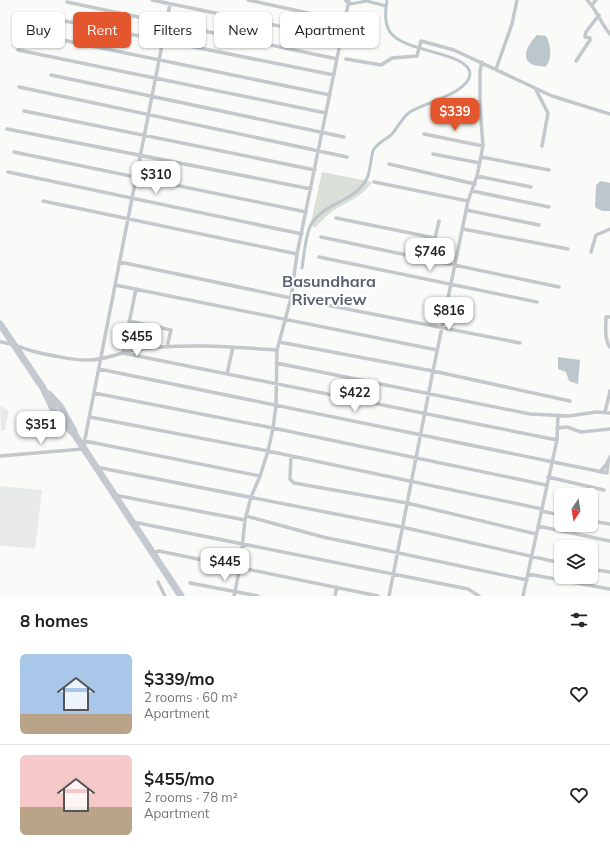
<!DOCTYPE html>
<html lang="en">
<head>
<meta charset="utf-8">
<style>
	:root { --surface:#fff; --page:#f2f2f2; --text:#202124; --muted:#757577; --line:#e0e0e0; --accent:#e4572e }
	body { margin:0; font-family:Mulish,sans-serif; background:var(--page); color:var(--text); height:100vh; display:flex; flex-direction:column; font-size:15px; white-space:nowrap }
	* { box-sizing:border-box; margin:0 }
	p { font-size:13px; color:var(--muted) }
	.icon { flex:none; width:22px; height:22px; fill:none; stroke:currentColor; stroke-width:2; stroke-linecap:round; stroke-linejoin:round }
	.map { position:relative; height:596px; overflow:hidden }
	.side { display:flex; flex-direction:column; background:var(--surface); flex:1 }
	.side>* { flex:none }
	.top-card { position:absolute; left:12px; top:12px; width:400px; height:36px; display:flex; gap:8px }
	.needle { width:26px; rotate:192deg }
	.tools { position:absolute; left:554px; top:488px; display:grid; gap:8px }
	.tools a { display:grid; place-items:center; width:44px; height:44px; border-radius:6px; background:var(--surface); box-shadow:0 1px 3px #0004; font-size:20px }
	.price { position:absolute; translate:-50% -34px; padding:0 9px; border-radius:8px; background:#fff; color:#222; font-size:13px; line-height:26px; filter:drop-shadow(0 1px 2px #0008) }
	.price::after { content:''; position:absolute; left:50%; top:24px; width:12px; height:9px; margin-left:-6px; background:inherit; clip-path:polygon(0 0,100% 0,50% 100%) }
	.price.active { background:var(--accent); color:#fff }
	ul { padding:0; list-style:none }
	li { display:flex; align-items:center; gap:12px; height:100px; padding:0 20px }
	li+li { border-top:1px solid var(--line) }
	li span { display:grid; place-items:center; flex:none; width:112px; height:80px; border-radius:6px; color:#555 }
	li>.icon { margin-inline-start:auto }
	span .icon { width:48px; height:48px; fill:#fffc; stroke-width:1 }
	li b { font-size:17px }
	h2 { display:flex; justify-content:space-between; align-items:center; height:48px; padding:0 20px; font-size:17px }
	.tag { padding:0 14px; border-radius:6px; background:var(--surface); box-shadow:0 1px 3px #0004; font-size:14px; line-height:36px }
	.tag.active { background:var(--accent); color:#fff }
	.map>svg:first-child { display:block }
	.built { fill:#e8e9e9 }
	.green { fill:#dadfd7 }
	.water { fill:#bbc7cb }
	.lines { fill:none; stroke-linecap:round; stroke-linejoin:round }
	.canal { stroke:#bbc7cb; stroke-width:3 }
	.street { stroke:#c3c8cc; stroke-width:3.5 }
	.highway { stroke:#c3c9ce; stroke-width:7 }
	.labels { text-anchor:middle; dominant-baseline:central; stroke-width:4; stroke-linejoin:round; paint-order:stroke }
	.district-label { font-size:16px; font-weight:bold; fill:#57646e; stroke:#fff }
</style>
</head>
<body>
<div class="map">
<svg width="610" height="596" viewBox="0 0 610 596">
	<rect width="100%" height="100%" fill="#fafaf8"/>
	<path class="built" d="M0,405L9,411L5,430L1,431Z
		M0,486L42,490L35,549L0,545Z"/>
	<path class="green" d="M322,172L372,182C363,197 344,203 330,213C325,217 320,222 316,227H313L311,222Z"/>
	<path class="water" d="M537,35L546,36C551,44 553,60 545,67C539,65 535,67 530,63C520,56 531,41 537,35Z
		M601,181L610,183V211H602L595,207L596,185Z
		M558,357L580,360L578,384L569,381L566,372L558,369Z"/>
	<g class="lines">
		<path class="canal" d="M345,0L350,4L367,1L386,6
			M302,268C304,255 305,241 309,229C319,203 354,203 366,180C371,172 370,160 373,151C376,144 385,140 391,135C398,128 402,117 410,112C424,103 469,93 470,74C470,52 404,53 390,32C384,23 385,11 387,0"/>
		<path class="street" d="M152,0L342,39
			M248,0L345,21
			M587,0C597,10 601,24 610,34
			M67,2L337,59
			M592,5L596,0
			M60,20L334,75
			M38,35L330,95
			M18,50L326,113
			M346,59L381,65L392,58L417,56L421,41L454,50L552,96L610,114
			M576,61L590,40V38L585,37L586,32L599,15
			M496,69L512,24L517,0
			M51,75L344,137
			M19,87L347,157
			M536,90L548,113L542,146
			M24,111L315,170
			M7,129L311,189
			M424,134L483,146
			M14,152L306,212
			M433,154L480,163
			M481,157L549,170
			M389,164L475,184
			M8,172L302,234
			M477,176L531,187
			M374,182L468,201
			M472,191L549,207
			M43,201L297,254
			M466,210L539,225
			M336,218L435,238
			M463,229L568,249
			M321,237L559,287
			M591,252L596,235L610,229
			M319,257L537,302
			M430,260L439,221
			M120,262L291,298L520,343
			M115,285L437,350
			M136,289L123,353L557,440
			M610,317H606C606,326 604,339 610,347
			M129,321L171,330L167,347
			M0,342C11,343 19,347 29,350C42,354 77,361 89,360C107,360 123,351 140,349C185,343 232,347 277,350
			M279,342L433,371L570,401
			M276,363L530,414L569,416L596,412L610,413
			M99,369L607,473L608,462
			M227,374L233,347
			M94,393L273,428L546,485
			M605,412L610,391
			M90,417L268,451L542,509
			M557,428L567,427L581,432L610,429
			M85,441L260,476
			M0,456L83,449L170,4
			M291,456L290,479L294,483L407,503L536,534
			M96,467L402,527L561,563
			M600,472L606,465L610,457
			M548,477L604,490
			M114,495L245,520
			M541,511L561,515
			M246,516L323,537L527,580
			M591,521L610,524
			M133,522L468,589L479,596
			M538,526L610,541
			M153,553L159,551L378,596
			M591,569L610,572
			M528,574L610,589
			M158,582L165,596
			M190,583L258,596
			M234,596L240,567L245,520L251,497L260,476L268,451L273,428L276,406L277,350L291,298L297,254L349,0
			M335,596L337,587
			M389,596L433,371L468,201L477,176L483,146L480,108V71L482,62
			M523,596L557,440L558,416"/>
		<path class="highway" d="M0,324L43,388L56,415L75,435L181,596
			M49,394L60,406L74,431"/>
	</g>
	<g class="labels">
		<g class="district-label">
			<text x="329" y="281">Basundhara<tspan x="329" dy="18">Riverview</tspan></text>
		</g>
	</g>
</svg>
<div class="tools">
<a><svg class="needle" viewBox="-14 -14 28 28"><path d="M0-13l5 13h-10z" fill="#e53935"/><path d="M0 13l5-13h-10z" fill="#757577"/></svg></a>
<a><svg class="icon" aria-label="layers" viewBox="0 0 24 24"><path d="M12 4l9 5-9 5-9-5zM3 14l9 5 9-5"/></svg></a>
</div>
<b class="price active" style="left:455px;top:132px">$339</b>
<b class="price" style="left:156px;top:195px">$310</b>
<b class="price" style="left:430px;top:272px">$746</b>
<b class="price" style="left:449px;top:331px">$816</b>
<b class="price" style="left:137px;top:357px">$455</b>
<b class="price" style="left:355px;top:413px">$422</b>
<b class="price" style="left:41px;top:445px">$351</b>
<b class="price" style="left:225px;top:582px">$445</b>
<div class="top-card">
<a class="tag">Buy</a>
<a class="tag active">Rent</a>
<a class="tag">Filters</a>
<a class="tag">New</a>
<a class="tag">Apartment</a>
</div>
</div>
<section class="side">
<h2>8 homes<svg class="icon" aria-label="filters" viewBox="0 0 24 24"><path d="M4 7h16M4 17h16"/><circle cx="9" cy="7" r="2"/><circle cx="15" cy="17" r="2"/></svg></h2>
<ul>
<li><span style="background:linear-gradient(#a9c7e8 75%,#b9a48a 0)"><svg class="icon" aria-label="home" viewBox="0 0 24 24"><path d="M3 11l9-7 9 7M6 9v11h12V9"/></svg></span><div><b>$339/mo</b><p>2 rooms · 60 m²</p><p>Apartment</p></div><svg class="icon" aria-label="heart" viewBox="0 0 24 24"><path d="M12 20l-8-8c-3-5 5-10 8-4 3-6 11-1 8 4z"/></svg></li>
<li><span style="background:linear-gradient(#f6c9c9 65%,#b9a48a 0)"><svg class="icon" aria-label="home" viewBox="0 0 24 24"><path d="M3 11l9-7 9 7M6 9v11h12V9"/></svg></span><div><b>$455/mo</b><p>2 rooms · 78 m²</p><p>Apartment</p></div><svg class="icon" aria-label="heart" viewBox="0 0 24 24"><path d="M12 20l-8-8c-3-5 5-10 8-4 3-6 11-1 8 4z"/></svg></li>
</ul>
</section>
</body>
</html>
